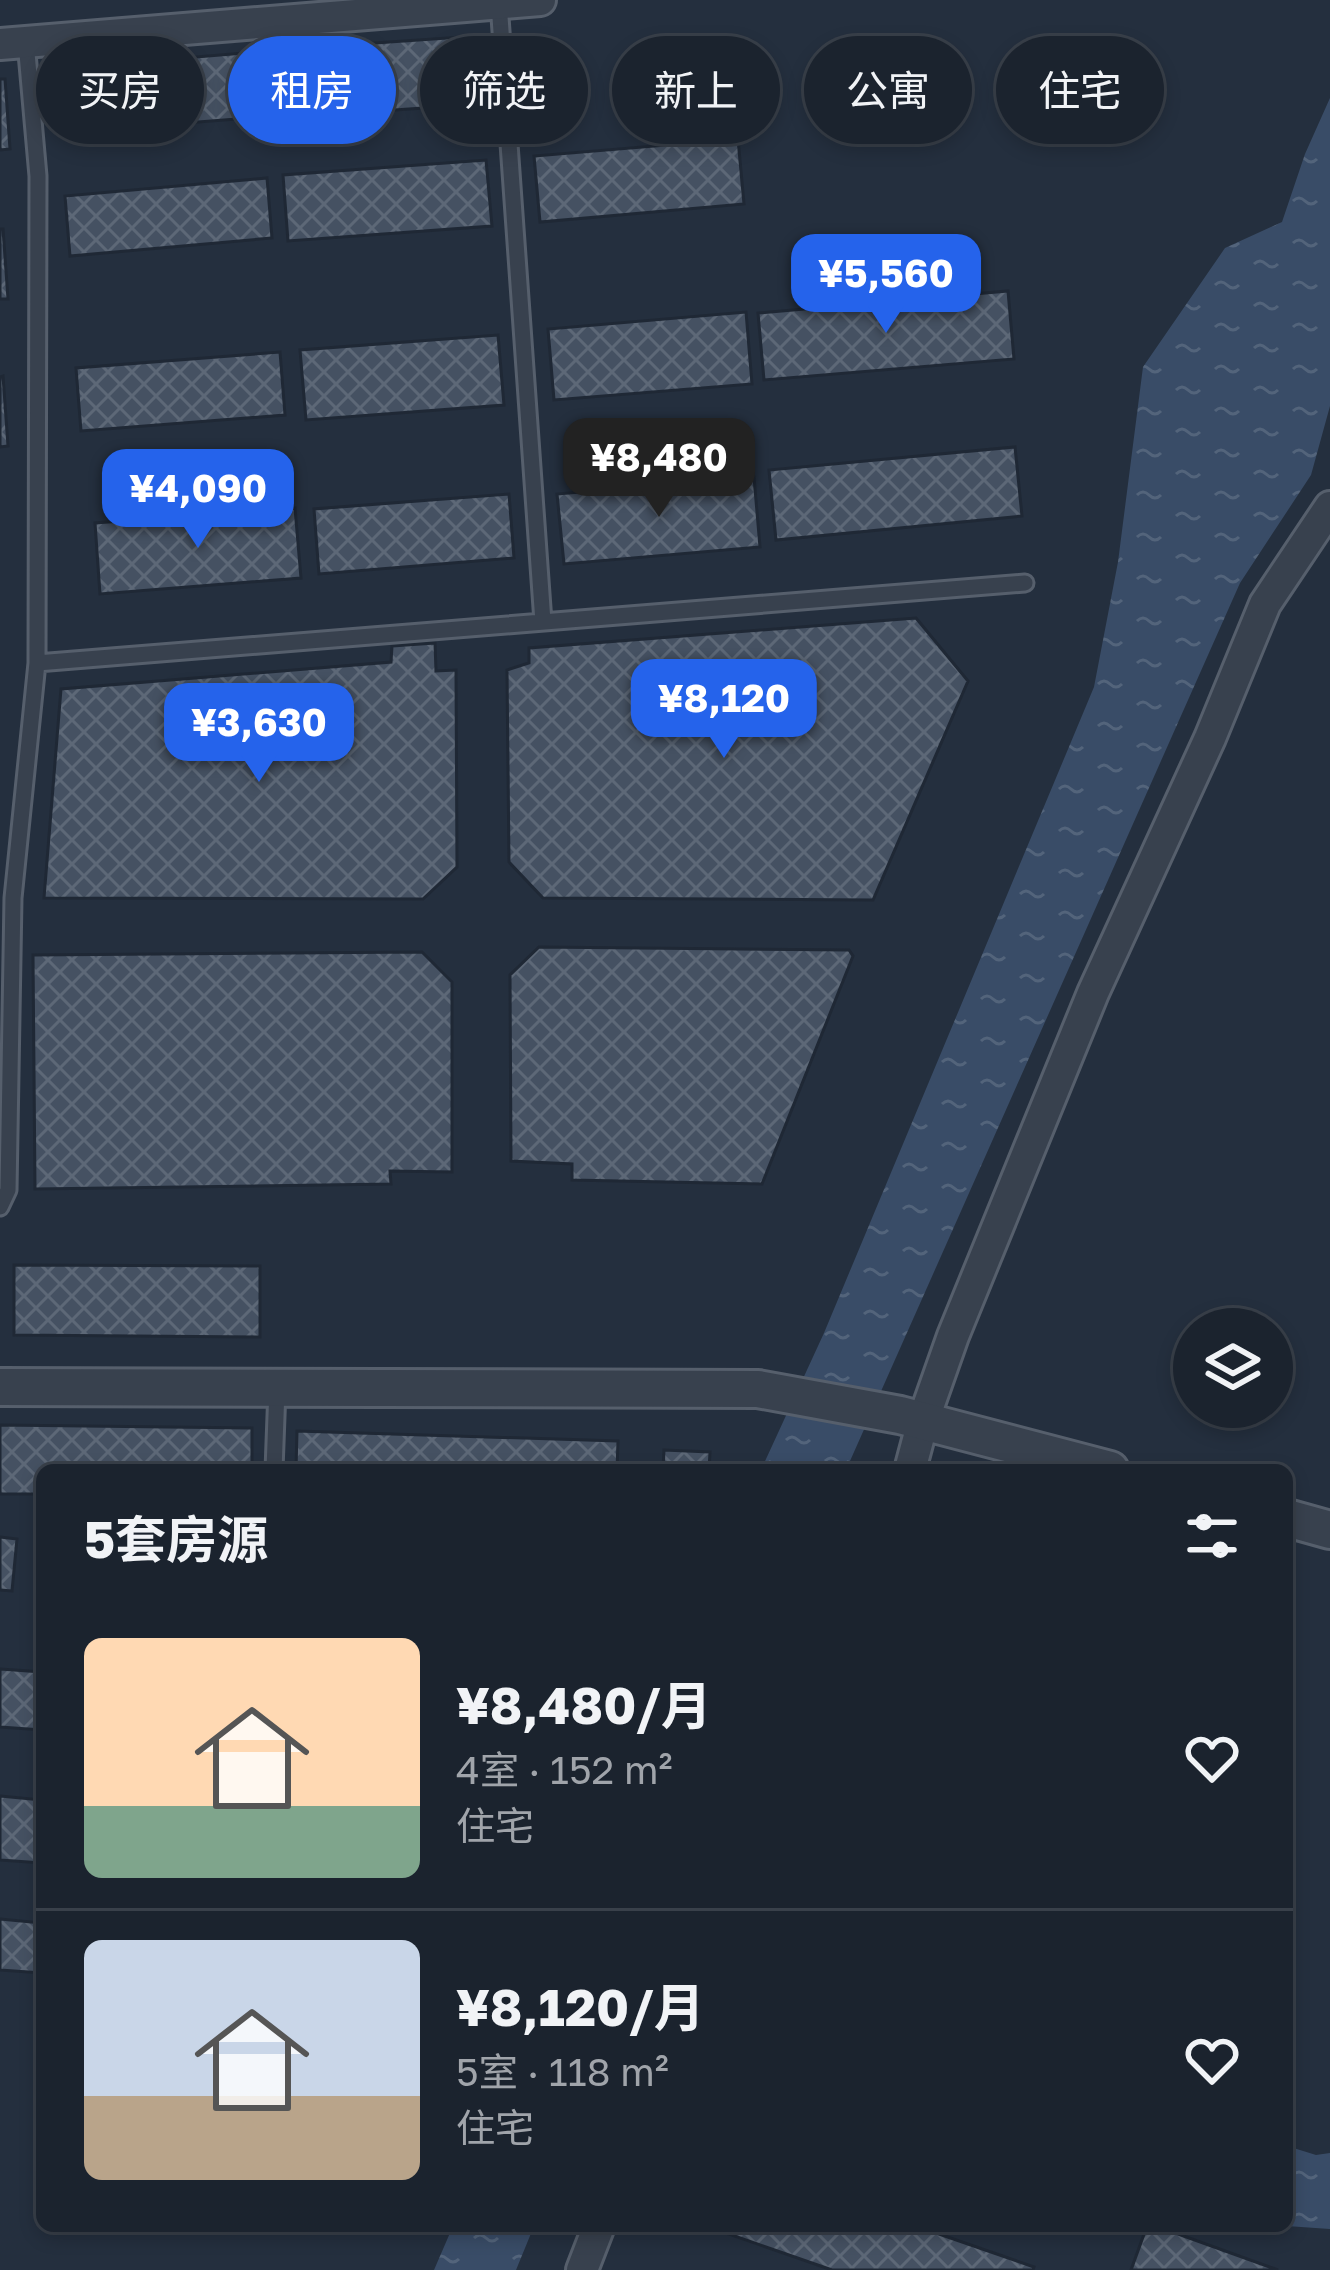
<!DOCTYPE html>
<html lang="zh">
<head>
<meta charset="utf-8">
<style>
	:root { --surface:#1b232e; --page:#242b36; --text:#f1f3f6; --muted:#a0a4aa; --line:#39404a; --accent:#2563eb }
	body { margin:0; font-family:"Golos Text","Noto Sans SC",sans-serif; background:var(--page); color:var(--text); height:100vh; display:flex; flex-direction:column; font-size:45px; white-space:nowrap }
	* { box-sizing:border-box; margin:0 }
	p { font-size:39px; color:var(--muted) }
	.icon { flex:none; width:66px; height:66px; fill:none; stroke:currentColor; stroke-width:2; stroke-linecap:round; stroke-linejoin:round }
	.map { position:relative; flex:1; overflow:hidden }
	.side { position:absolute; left:36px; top:1464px; width:1257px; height:768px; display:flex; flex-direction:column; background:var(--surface); border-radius:18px; box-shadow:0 6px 18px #0003,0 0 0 3px var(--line) }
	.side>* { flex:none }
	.guide { position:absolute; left:36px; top:36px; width:1260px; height:108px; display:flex; gap:24px }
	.controls { position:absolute; left:1173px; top:1308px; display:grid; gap:24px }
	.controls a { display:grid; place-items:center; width:120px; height:120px; border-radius:50%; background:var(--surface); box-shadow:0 6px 18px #0003,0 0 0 3px var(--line); font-size:60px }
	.price { position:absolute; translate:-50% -102px; padding:0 27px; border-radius:24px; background:var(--accent); color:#fff; font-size:39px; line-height:78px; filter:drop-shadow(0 3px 6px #0008) }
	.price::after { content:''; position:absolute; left:50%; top:72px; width:36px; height:27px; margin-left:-18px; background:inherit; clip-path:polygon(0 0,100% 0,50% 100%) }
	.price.selected { background:#222; color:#fff }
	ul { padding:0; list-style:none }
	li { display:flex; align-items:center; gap:36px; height:300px; padding:0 48px }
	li+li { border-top:3px solid var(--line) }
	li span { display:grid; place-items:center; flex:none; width:336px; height:240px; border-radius:18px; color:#555 }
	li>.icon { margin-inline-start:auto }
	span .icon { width:144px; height:144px; fill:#fffc; stroke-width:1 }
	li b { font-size:51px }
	h2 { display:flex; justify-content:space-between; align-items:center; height:144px; padding:0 48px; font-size:51px }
	.chip { padding:0 42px; border-radius:54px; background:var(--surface); box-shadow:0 6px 18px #0003,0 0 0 3px var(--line); font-size:42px; line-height:108px }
	.chip.selected { background:var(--accent); color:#fff }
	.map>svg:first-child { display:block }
	.water { fill:url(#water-ripples) }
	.building { fill:url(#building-cross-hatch); stroke:#1f2835; stroke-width:3 }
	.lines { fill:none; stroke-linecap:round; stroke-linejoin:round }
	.service-casing { stroke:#565f6c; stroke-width:21 }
	.minor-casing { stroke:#565f6c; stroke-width:36 }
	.tertiary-casing { stroke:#565f6c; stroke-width:42 }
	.service { stroke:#38414e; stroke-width:15 }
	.minor { stroke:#38414e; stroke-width:30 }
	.tertiary { stroke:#38414e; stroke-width:36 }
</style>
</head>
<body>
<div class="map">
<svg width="1330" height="2270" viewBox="0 0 1330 2270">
	<defs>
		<pattern id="water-ripples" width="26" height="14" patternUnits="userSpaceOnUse" patternTransform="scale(3)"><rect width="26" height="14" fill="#394c67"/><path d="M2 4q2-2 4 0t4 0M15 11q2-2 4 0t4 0" fill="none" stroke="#53647b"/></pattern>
		<pattern id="building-cross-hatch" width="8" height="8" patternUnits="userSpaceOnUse" patternTransform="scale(3)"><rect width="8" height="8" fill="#455162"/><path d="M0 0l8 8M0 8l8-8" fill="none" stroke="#5d6877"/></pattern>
	</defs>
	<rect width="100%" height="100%" fill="#242f3e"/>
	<path class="water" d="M1330,98V406L1311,475L1240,583L846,1470H761L824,1333L1094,687L1118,562L1143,367L1225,248L1282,222L1305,154Z
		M1287,2146L1316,2155L1330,2153V2229L1287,2226Z
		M453,2226H534L516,2270H434Z"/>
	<path class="building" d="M476,36L481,104L279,118L274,50Z
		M257,52L262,117L57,133L52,69Z
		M0,79H5L10,149L0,150Z
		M738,139L744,204L540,222L534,156Z
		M486,160L492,226L288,241L283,175Z
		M267,178L272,238L70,256L65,196Z
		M0,229H3L8,299H0Z
		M1008,291L1014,359L764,380L758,313Z
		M746,312L752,384L554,400L548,329Z
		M498,335L504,405L306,420L300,350Z
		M280,352L285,415L81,431L76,368Z
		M3,376L8,446L0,447V377Z
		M1015,447L1022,516L776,540L769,470Z
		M754,477L760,547L564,564L557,494Z
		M509,494L514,558L319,574L314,509Z
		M295,508L301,578L100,594L95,523Z
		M916,618L968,681L873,900L543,898L509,862L507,670L529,663V648Z
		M435,643L436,671L456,670L457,867L423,899L44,898L61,689L391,662L392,646Z
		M539,947L849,950L853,956L762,1184L572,1180V1164L511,1161L510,975Z
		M422,952L452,982V1172L390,1171L391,1184L35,1189L33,955Z
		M14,1265L260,1266V1337L14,1335Z
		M0,1425L252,1428V1470H42V1494H0Z
		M297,1431L618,1441L617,1470H296Z
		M664,1450L710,1452L709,1470H663Z
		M0,1537L17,1539L12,1591L0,1590Z
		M0,1669L42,1672V1730L0,1727Z
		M0,1796L42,1800V1863L0,1860Z
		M0,1919L42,1923V1973L0,1970Z
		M706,2226H916L1034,2267L1033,2270H832Z
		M1147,2226H1156L1278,2270H1131Z"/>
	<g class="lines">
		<defs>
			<path id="service" d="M499,3L543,622
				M26,42L38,176L37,663L1025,583
				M0,1207L8,1190L13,898L37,663
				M274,1470L277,1389"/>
			<path id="minor" d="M0,44L540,0
				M910,1470L923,1421L953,1336L1093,993L1210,738L1265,604L1330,507
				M582,2270L599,2226"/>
			<path id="tertiary" d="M0,1387L758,1389L900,1415L1110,1470
				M1287,1518L1330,1530"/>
		</defs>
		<use href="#service" class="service-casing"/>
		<use href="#minor" class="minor-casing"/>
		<use href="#tertiary" class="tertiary-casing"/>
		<use href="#service" class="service"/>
		<use href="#minor" class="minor"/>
		<use href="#tertiary" class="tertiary"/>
	</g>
</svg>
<div class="controls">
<a><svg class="icon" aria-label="layers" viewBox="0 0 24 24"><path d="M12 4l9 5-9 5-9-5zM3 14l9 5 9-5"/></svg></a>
</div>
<b class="price" style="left:886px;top:336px">¥5,560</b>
<b class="price selected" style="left:659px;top:520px">¥8,480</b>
<b class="price" style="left:198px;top:551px">¥4,090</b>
<b class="price" style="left:724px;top:761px">¥8,120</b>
<b class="price" style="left:259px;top:785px">¥3,630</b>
<div class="guide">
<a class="chip">买房</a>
<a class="chip selected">租房</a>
<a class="chip">筛选</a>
<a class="chip">新上</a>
<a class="chip">公寓</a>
<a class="chip">住宅</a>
</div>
<section class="side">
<h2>5套房源<svg class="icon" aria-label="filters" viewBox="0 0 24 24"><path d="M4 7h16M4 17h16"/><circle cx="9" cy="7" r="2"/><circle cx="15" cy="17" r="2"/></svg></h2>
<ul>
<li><span style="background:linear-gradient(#ffd9b3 70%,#7fa58c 0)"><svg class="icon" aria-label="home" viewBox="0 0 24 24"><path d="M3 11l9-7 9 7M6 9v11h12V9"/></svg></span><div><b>¥8,480/月</b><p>4室 · 152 m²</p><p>住宅</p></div><svg class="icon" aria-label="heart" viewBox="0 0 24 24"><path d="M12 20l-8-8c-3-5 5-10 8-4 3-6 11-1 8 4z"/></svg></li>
<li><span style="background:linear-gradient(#c9d6e8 65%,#b9a48a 0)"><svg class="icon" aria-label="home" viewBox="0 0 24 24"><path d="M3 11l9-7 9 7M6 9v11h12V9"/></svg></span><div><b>¥8,120/月</b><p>5室 · 118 m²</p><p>住宅</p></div><svg class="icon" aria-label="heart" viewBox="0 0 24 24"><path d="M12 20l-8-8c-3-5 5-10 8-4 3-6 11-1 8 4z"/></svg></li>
</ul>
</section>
</div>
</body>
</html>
